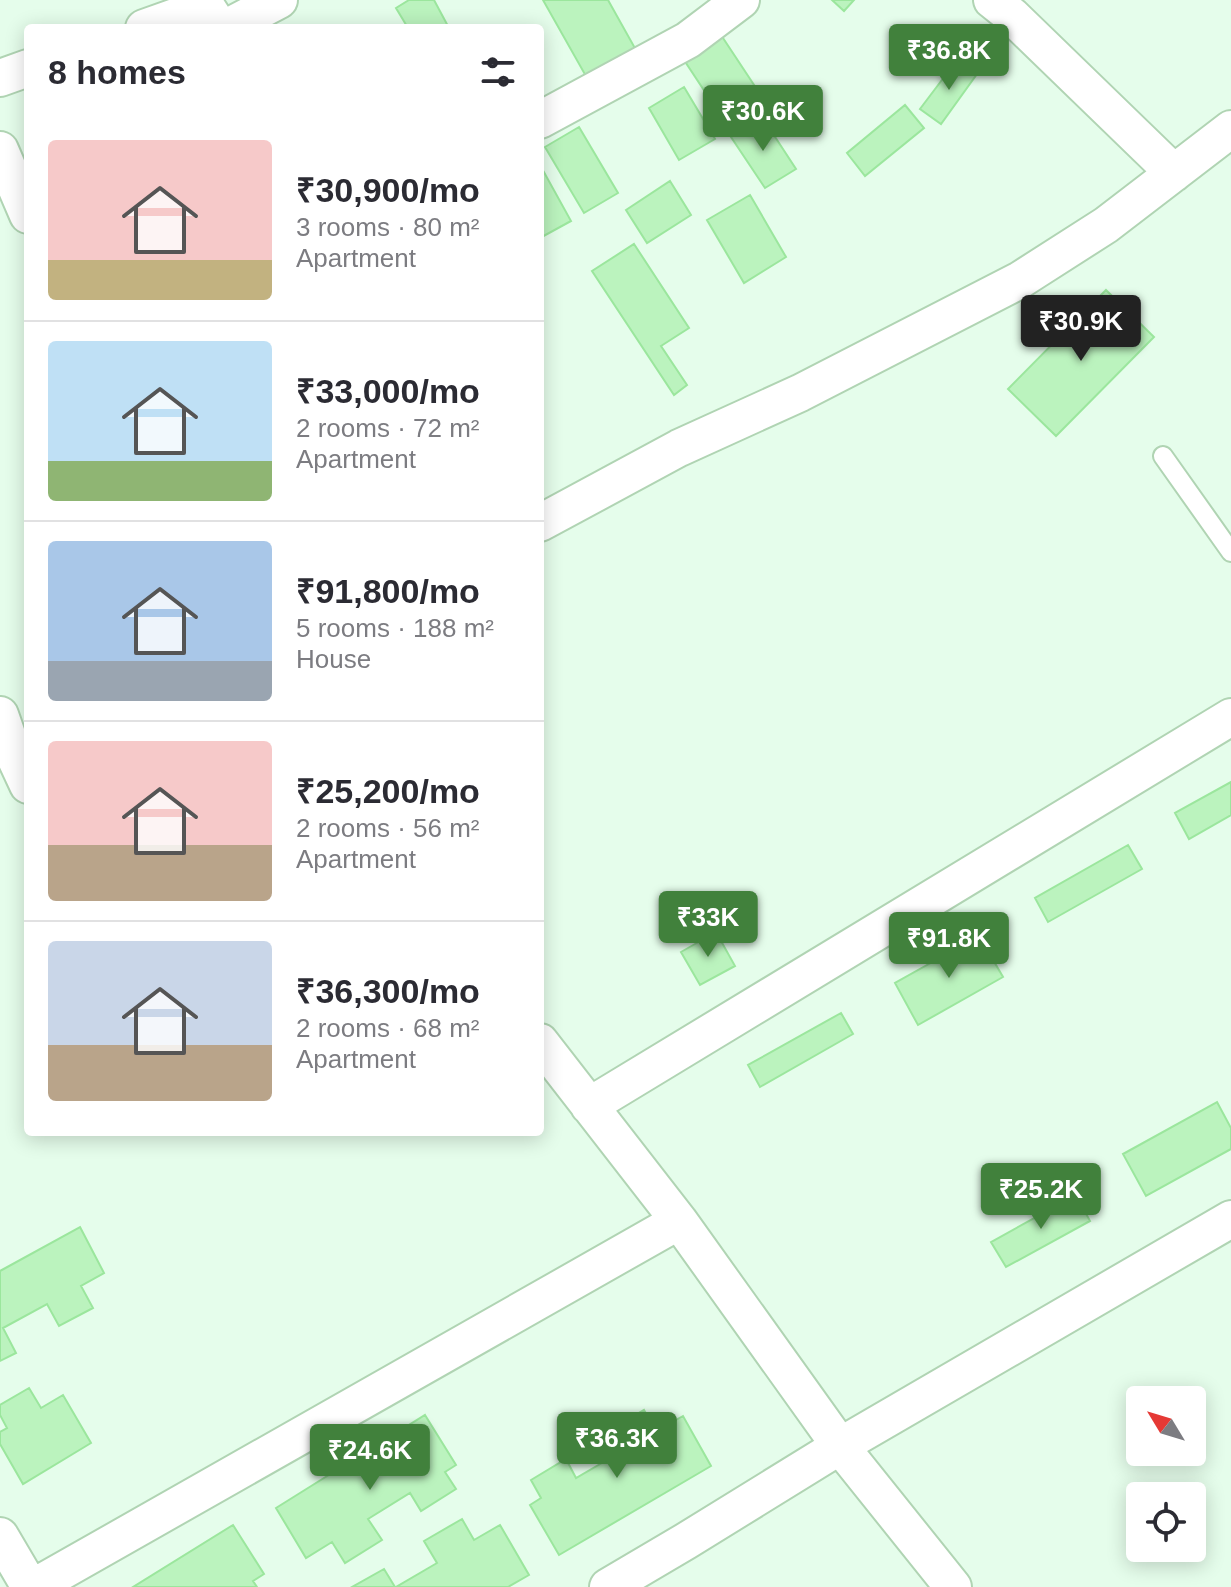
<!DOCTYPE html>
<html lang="en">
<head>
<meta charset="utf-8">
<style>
	:root { --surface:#fff; --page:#f2f2f3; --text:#2b2b33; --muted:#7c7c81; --line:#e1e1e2; --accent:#41813c }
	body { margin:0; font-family:Helvetica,sans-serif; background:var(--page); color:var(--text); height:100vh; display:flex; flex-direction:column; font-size:30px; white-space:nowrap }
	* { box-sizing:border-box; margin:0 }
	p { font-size:26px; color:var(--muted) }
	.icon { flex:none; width:44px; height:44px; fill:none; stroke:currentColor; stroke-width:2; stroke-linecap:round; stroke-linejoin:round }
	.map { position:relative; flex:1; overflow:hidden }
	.panel { position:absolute; left:24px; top:24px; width:520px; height:1112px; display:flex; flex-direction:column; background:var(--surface); border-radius:8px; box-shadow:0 4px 20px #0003 }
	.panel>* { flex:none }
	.needle { width:52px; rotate:308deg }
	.controls { position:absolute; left:1126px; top:1386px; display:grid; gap:16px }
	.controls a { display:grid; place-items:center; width:80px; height:80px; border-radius:8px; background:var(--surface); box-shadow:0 4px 20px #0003; font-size:40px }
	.price { position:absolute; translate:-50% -68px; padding:0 18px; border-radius:8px; background:var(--accent); color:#fff; font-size:26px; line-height:52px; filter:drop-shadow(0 2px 4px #0008) }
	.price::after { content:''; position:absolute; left:50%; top:48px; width:24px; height:18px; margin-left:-12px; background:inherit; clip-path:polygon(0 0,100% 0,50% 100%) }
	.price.active { background:#222; color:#fff }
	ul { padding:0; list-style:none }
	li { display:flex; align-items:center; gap:24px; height:200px; padding:0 24px }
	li+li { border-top:2px solid var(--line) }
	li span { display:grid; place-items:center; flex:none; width:224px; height:160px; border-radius:8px; color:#555 }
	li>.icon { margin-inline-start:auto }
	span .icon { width:96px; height:96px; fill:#fffc; stroke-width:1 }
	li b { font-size:34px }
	h2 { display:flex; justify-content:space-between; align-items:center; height:96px; padding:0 24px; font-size:34px }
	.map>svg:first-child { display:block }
	.building { fill:#bbf3be; stroke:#9be69d; stroke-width:2 }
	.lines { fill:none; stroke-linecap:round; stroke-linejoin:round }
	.service-casing { stroke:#b0d4b3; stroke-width:22 }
	.minor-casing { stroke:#b0d4b3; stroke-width:40 }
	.service { stroke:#fff; stroke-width:18 }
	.minor { stroke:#fff; stroke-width:36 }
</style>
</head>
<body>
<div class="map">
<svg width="1231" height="1587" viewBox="0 0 1231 1587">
	<rect width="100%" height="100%" fill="#e5fdeb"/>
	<path class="building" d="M409,0H434L449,28H408L396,8Z
		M543,0H608L636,50L587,78Z
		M832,0H854L844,11Z
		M721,35L760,94L723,119L684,60Z
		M957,60L977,74L941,124L920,109Z
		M684,87L715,139L679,160L649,108Z
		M905,105L924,128L865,176L847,153Z
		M762,117L796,169L765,188L731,137Z
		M579,127L618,193L584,213L545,147Z
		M540,165L571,221L540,238Z
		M670,181L691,215L647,243L626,210Z
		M750,195L786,257L744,283L707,220Z
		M634,244L689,328L661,346L687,385L674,395L592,271Z
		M1106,290L1154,337L1056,436L1008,389Z
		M1231,782V815L1189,839L1175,813Z
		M1128,845L1142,869L1048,922L1035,898Z
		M716,932L735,966L700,985L681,952Z
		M979,936L1003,977L918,1025L895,983Z
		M841,1013L853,1034L760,1087L748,1065Z
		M1217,1102L1231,1128V1149L1146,1196L1123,1154Z
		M1076,1195L1090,1221L1006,1267L991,1242Z
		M80,1227L104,1273L81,1286L93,1308L59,1326L47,1304L3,1328L16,1353L0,1361V1271Z
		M29,1388L41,1408L63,1395L91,1443L23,1484L0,1444V1432L7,1428L0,1415V1405Z
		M644,1410L656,1431L683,1416L711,1466L559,1555L530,1505L541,1498L531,1480L566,1459L576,1478L619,1453L607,1432Z
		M425,1415L456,1465L445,1472L456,1489L421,1511L410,1493L368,1519L382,1540L345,1563L332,1542L306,1558L276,1508Z
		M462,1519L474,1540L500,1525L529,1575L508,1587H396L437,1563L424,1541Z
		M233,1525L264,1574L253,1581L257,1587H133Z
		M384,1569L395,1587H352Z"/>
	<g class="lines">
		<defs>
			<path id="service" d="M1163,456L1231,552"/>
			<path id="minor" d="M992,0L1012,16L1174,173
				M144,28L206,6L220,28
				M226,28L279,0
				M0,78L28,68
				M540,120L688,40L741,0
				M0,150L28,215
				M540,523L679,448L800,393L1020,280L1106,225L1231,129
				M0,715L14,755L28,785
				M540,1042L679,1221L840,1446L953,1587
				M589,1106L1231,717
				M0,1536L30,1587
				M34,1587L679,1221
				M608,1587L686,1541L840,1446L1231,1219"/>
		</defs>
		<use href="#service" class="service-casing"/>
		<use href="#minor" class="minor-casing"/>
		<use href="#service" class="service"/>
		<use href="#minor" class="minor"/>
	</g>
</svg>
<div class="controls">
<a><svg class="needle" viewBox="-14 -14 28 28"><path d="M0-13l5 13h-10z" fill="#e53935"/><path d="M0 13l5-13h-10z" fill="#7c7c81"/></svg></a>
<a><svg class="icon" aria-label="locate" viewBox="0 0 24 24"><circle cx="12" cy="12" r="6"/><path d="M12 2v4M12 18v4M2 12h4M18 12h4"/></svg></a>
</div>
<b class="price" style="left:949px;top:92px">₹36.8K</b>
<b class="price" style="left:763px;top:153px">₹30.6K</b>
<b class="price active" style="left:1081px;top:363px">₹30.9K</b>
<b class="price" style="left:708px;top:959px">₹33K</b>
<b class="price" style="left:949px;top:980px">₹91.8K</b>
<b class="price" style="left:1041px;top:1231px">₹25.2K</b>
<b class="price" style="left:617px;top:1480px">₹36.3K</b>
<b class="price" style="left:370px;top:1492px">₹24.6K</b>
<section class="panel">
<h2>8 homes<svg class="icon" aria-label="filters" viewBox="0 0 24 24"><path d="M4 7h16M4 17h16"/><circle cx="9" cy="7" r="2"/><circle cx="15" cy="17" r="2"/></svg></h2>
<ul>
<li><span style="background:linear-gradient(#f6c9c9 75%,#c2b280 0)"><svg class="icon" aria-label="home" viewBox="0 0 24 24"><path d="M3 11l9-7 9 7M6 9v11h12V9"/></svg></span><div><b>₹30,900/mo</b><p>3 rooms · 80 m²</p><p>Apartment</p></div></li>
<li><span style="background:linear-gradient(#bfe0f5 75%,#8fb573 0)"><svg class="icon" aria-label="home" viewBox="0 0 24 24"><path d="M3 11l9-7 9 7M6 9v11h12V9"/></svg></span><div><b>₹33,000/mo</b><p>2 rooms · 72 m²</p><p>Apartment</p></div></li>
<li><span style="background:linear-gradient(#a9c7e8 75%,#9aa5b1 0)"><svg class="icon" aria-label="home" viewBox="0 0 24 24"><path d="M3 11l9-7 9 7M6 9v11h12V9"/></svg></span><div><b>₹91,800/mo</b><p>5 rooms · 188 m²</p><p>House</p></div></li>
<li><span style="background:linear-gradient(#f6c9c9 65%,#b9a48a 0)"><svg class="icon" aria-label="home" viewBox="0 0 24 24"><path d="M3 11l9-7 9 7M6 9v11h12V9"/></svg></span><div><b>₹25,200/mo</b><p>2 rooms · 56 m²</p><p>Apartment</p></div></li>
<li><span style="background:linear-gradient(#c9d6e8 65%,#b9a48a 0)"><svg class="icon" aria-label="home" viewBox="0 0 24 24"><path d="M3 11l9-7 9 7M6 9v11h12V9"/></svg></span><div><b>₹36,300/mo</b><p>2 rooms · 68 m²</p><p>Apartment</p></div></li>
</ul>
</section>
</div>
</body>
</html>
